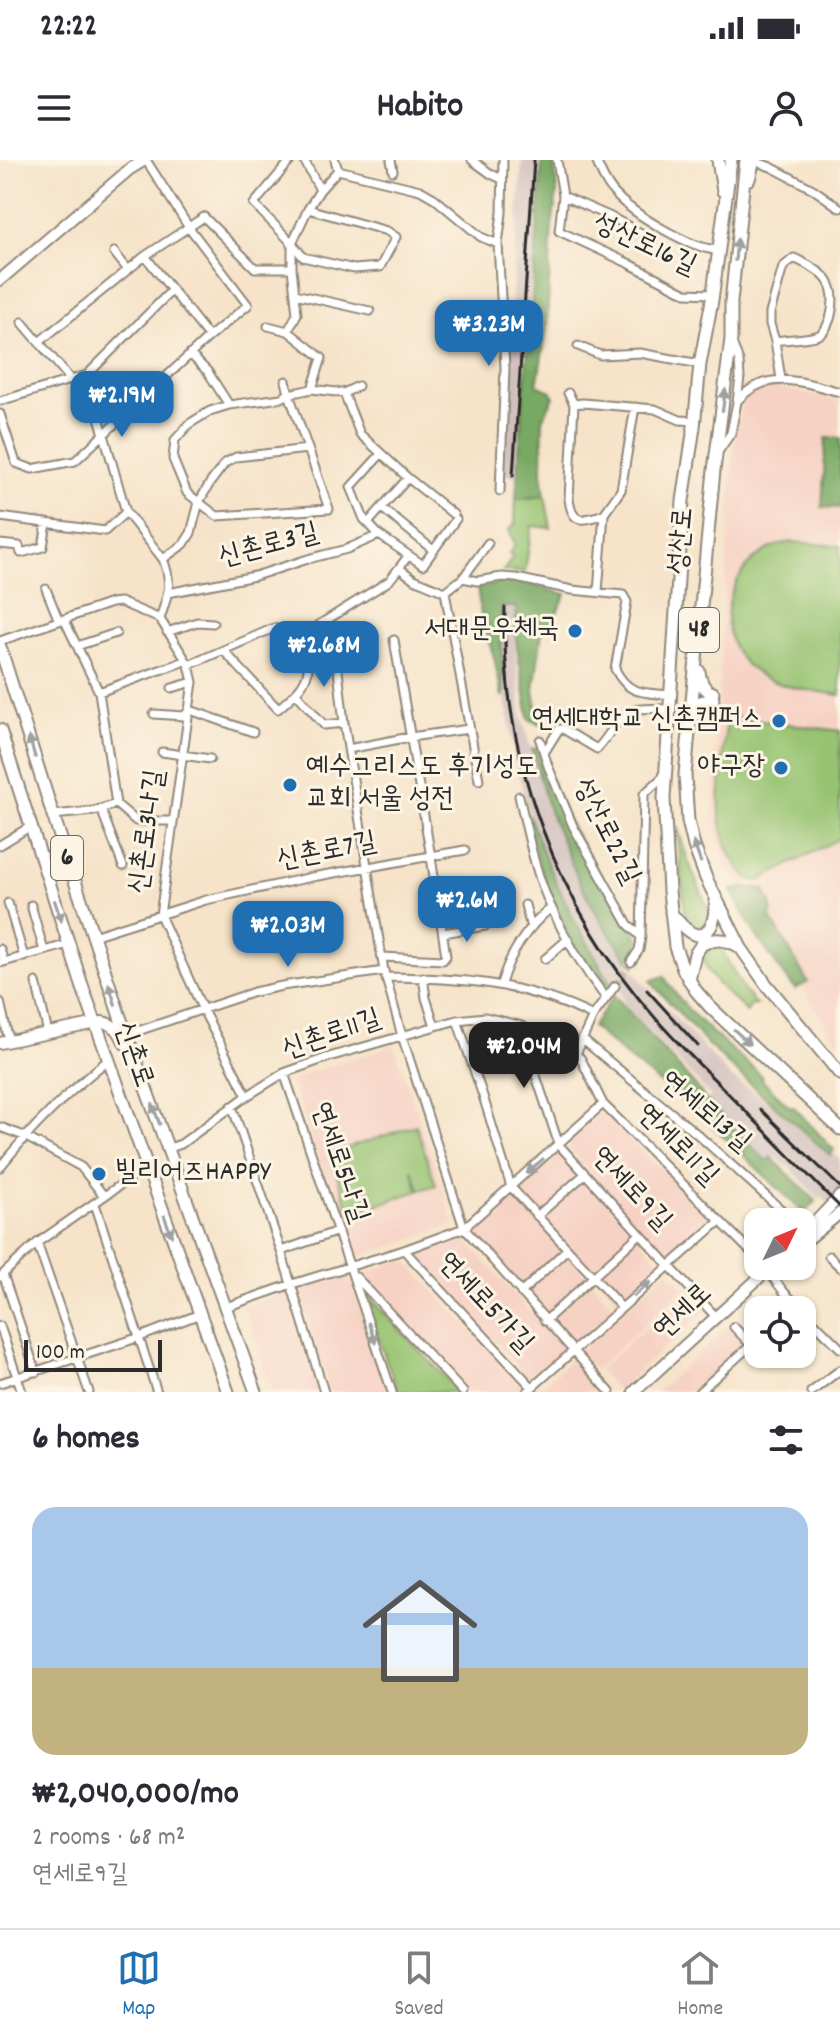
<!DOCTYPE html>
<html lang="en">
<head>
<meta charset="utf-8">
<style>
	:root { --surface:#fff; --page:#f7f7f7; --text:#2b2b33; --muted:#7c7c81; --line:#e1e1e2; --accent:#1f6fb2 }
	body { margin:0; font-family:Dekko,"Poor Story",sans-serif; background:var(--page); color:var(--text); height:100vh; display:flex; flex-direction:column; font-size:30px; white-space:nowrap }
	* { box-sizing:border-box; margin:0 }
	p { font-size:26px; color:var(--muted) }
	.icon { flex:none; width:44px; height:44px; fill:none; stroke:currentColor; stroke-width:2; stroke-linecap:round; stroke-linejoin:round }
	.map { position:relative; height:1232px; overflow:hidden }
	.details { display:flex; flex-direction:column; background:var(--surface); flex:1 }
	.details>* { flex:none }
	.needle { width:52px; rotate:47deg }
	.buttons { position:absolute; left:744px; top:1048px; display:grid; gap:16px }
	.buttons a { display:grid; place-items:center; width:72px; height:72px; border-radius:16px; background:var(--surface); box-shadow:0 2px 6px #0004; font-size:40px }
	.scale { position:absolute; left:24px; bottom:20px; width:138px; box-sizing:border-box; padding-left:8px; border:4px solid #2b2b2b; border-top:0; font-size:22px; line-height:28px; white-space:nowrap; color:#2b2b2b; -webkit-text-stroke:6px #fcf5e5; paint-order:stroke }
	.price { position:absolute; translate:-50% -68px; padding:0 18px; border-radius:16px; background:var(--accent); color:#fff; font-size:26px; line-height:52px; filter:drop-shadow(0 2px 4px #0008) }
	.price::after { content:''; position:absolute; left:50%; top:48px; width:24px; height:18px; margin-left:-12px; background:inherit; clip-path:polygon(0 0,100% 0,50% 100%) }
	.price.active { background:#222; color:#fff }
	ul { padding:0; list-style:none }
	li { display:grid; align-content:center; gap:16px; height:424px; padding:0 32px }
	li span { display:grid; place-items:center; height:248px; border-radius:24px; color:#555 }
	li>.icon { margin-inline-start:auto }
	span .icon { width:144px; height:144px; fill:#fffc; stroke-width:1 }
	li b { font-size:34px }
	h2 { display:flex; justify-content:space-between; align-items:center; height:96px; padding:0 32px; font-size:34px }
	.status { display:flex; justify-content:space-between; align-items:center; height:56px; padding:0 40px; background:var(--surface); direction:ltr }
	.status svg { height:22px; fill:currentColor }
	header { display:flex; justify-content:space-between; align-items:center; height:104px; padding:0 32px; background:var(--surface); font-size:36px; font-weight:700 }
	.menu { display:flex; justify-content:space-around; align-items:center; height:112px; border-top:2px solid var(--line); background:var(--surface); font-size:22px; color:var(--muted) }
	.menu a { display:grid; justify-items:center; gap:4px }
	.menu .active { color:var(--accent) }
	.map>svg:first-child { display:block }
	.built { fill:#f6d2c4 }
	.industrial { fill:#d1bfbe }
	.green { fill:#96c371; stroke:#60774e; stroke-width:2 }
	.forest { fill:#78a963; stroke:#526a47; stroke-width:2 }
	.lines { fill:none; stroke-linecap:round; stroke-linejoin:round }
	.street-tunnel { stroke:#cdbea9; stroke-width:7; stroke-dasharray:7 3.5; stroke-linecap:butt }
	.street-casing { stroke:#90877a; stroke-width:11 }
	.secondary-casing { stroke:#90877a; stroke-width:14 }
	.primary-casing { stroke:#90877a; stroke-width:15 }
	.street { stroke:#fff; stroke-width:7 }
	.secondary { stroke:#fff; stroke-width:10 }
	.primary { stroke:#fff; stroke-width:11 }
	.rail { stroke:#2b2b2b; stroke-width:3 }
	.oneway { fill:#a0a0a0 }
	.poi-dot { fill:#1f6fb2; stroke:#fcf5e5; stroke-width:3 }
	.labels { text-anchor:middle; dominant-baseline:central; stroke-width:6; stroke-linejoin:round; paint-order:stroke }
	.shield { fill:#fcf5e5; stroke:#6a6863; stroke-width:2 }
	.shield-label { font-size:26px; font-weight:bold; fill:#2b2b2b }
	.street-label { font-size:28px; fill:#2b2b2b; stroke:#fcf5e5 }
	.poi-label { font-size:28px; fill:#2b2b2b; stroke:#fcf5e5; text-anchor:end }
</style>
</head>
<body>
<div class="status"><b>22:22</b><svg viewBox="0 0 49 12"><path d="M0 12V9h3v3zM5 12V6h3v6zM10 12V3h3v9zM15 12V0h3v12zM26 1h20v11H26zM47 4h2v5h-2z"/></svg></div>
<header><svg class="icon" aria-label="menu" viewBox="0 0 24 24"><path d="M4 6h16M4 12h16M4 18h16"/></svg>Habito<svg class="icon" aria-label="person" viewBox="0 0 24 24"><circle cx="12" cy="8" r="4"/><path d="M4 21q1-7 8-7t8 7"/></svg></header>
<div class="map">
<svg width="840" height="1232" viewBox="0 0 840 1232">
	<rect width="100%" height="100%" fill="#fcf5e5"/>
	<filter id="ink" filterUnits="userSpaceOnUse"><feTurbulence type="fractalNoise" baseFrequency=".0125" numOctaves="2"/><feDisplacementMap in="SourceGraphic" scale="16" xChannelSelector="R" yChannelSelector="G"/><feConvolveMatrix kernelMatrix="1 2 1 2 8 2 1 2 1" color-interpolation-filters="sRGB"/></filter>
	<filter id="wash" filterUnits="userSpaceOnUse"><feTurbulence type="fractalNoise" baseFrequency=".006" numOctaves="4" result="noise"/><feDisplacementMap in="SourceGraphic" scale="32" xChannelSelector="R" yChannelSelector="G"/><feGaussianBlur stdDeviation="1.8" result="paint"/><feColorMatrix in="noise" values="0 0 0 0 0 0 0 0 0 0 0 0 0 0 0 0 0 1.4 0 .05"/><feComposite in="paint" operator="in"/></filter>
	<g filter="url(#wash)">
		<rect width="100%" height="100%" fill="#f6e3c9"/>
		<path class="built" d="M771,226L840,241V884L827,867L728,709L714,667L713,650L721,496L735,268L741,247L748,237L759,230Z
			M394,885L455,1065L352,1099L291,919Z
			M603,950L711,1060L673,1098L664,1095L607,1033L570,989L571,980Z
			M559,990L663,1105L621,1143L521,1033L520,1025Z
			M510,1034L514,1035L612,1145V1149L575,1184L475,1076L470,1068Z
			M460,1074L567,1193L533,1223L413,1092Z
			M404,1099L528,1229L525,1232H468L360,1115Z
			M668,1110L684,1128L595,1210L578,1192Z
			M349,1114L389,1232H330L298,1130Z
			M290,1131L320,1232H273L244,1147Z
			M687,1131L706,1152L668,1183L618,1231L599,1210Z
			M729,1166L745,1184L692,1232H657Z
			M572,1199L602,1232H535Z"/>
		<path class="industrial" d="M522,0H540L535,83L525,183L516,316L503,314L510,165Z
			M503,447L515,448L514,481L522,557L548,651L579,723L599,760L641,820L730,916L776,949L829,996L833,993L840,1000V1057L822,1037L819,1039L790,1008L771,995L766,1000L708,940L711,936L626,846L620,831L611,818L575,757L549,705L526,645L518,612L506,544L502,469Z"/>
		<path class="green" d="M545,336L551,368L532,366L525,412L503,411L513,397L509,394L515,385L509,370L515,364L516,339Z
			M793,382L840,386V535C810,530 776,529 751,509C703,470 734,387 793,382Z
			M727,556L840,571V678L759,721C750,721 745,716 739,708C707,665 723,605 727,556Z
			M677,665L688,701L710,753L706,767L698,771L686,765Z
			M715,786L722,790L744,831L756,845L750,846L747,852C733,839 702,814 703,795L710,788Z
			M416,965L436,1025L420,1030L412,1009L418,1031L350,1054L330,994Z
			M359,1126L459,1232H398Z"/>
		<path class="forest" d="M542,0H554L557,33L552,66L547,167L537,225L551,231L554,237L543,258L542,311L545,336L516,339C523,226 536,113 542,0Z
			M826,278H840V348L822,347Z
			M514,421L566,434L551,465H543L534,530L540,565L529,559L516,481V447H502L501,470L504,536H502L494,497L482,462L477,427Z
			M537,588L571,667L639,779L638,787L629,801L600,760L580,723L549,651L532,589Z
			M526,656H529L548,705L573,757L611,823L604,832C565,780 540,719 526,656Z
			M744,728H764L772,746L771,758L808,822L795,829C770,798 748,765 731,730Z
			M664,816C685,855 730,887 763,917L762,920L790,947L793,946L834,990L830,995L730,906L708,885L650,821Z
			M614,835L700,931L704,938L766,1001L771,997L816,1041L804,1053L702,956L634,903L592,867Z"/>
	</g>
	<g filter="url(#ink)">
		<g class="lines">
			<path class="street-tunnel" d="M615,826L631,802"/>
			<defs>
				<path id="street" d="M291,0L254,44L292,83L303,97L354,109L380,107L396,77L387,71L308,49
					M304,0L320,30
					M335,0L338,10L420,30L434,38L481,77L498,84
					M391,0L393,11
					M472,0L491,14L502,19
					M557,0L563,36L559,71L628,103L686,133L712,134
					M596,0C600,11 606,24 614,33C633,54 689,88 717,90
					M754,1L771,7L813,29L840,48
					M563,36L611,57L643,74
					M114,92L128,110
					M145,96L209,177
					M295,134L370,151
					M22,162L71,220
					M268,166L288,171L322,198L312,229
					M288,171L297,154L292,108V83L308,49L320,30L338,10
					M775,181C787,179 809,179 819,175C826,172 827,165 830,159C840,122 825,113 794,98L783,107L770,153V164L775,181L781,219
					M39,182L145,96L204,57L255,108H292
					M578,186L600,195L640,193L700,204
					M190,194L208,212L229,245
					M87,215L126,352L163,399L184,384L191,373L199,342L210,323L225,303L236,297L308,289
					M286,221L289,234L329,349L217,356L187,333L173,299L175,280L189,264L210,251L229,245L281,238L289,234L312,229L344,233L358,226
					M344,233L360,274L408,318L453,354
					M568,233L574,244L569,339C572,365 583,361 604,354L621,330L635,247
					M738,240C768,208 803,222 840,232
					M0,241L87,215L172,130
					M574,244L583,243L655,249L680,260L695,261
					M0,254L16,303L32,309L75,301L209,177L248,145L188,66L146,0
					M718,292L731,273L737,242L740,217L739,202L732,182
					M381,294L351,327L364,359L368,363L379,375L423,405L456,359
					M500,331L505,208L498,84L502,53L503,0
					M382,348L433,390
					M0,357L105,371L126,352
					M368,363L408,318
					M0,384L19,386L21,393L43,387L47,363
					M408,396L399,408L414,419L445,432L479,620
					M399,408L389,421L317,466L313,472L338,510L344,563L384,811L402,876L464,1068L610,1232
					M463,418L477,421L502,417L516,418L572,430L623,435L627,442L615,509C629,536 643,532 670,535
					M46,429L59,461
					M445,432L463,418L488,383
					M598,432L604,354
					M168,433L255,416L308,399L347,389L379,375
					M64,459L99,532L116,644L136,661H172
					M160,459L189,505L193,522L160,755L202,848L247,936
					M160,459C168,433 173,425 163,399
					M167,472L197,462L213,463
					M0,481L111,443L120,442L160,459
					M77,486L116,473
					M189,505L274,468L308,507C308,525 291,537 278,549L224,491
					M172,528L193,522
					M99,532L185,501
					M296,533L324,565L344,563
					M154,554L184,556L190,550L253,572
					M540,580L548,606L573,666L628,764L641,777
					M348,589L410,577L469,569
					M162,592L210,599
					M544,593L559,569H563L597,589C609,577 617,556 635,550C645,547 659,549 669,549
					M519,636C528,674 535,714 552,749C566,780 585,811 606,838
					M101,649L123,706
					M53,655L94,651L116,644
					M0,685L31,666
					M8,743L24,797
					M31,745L44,791
					M525,745L531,768
					M443,773L485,766
					M93,776L206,740L312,717L465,690
					M0,789L4,802
					M382,797L443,800L446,796L431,697L394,480
					M545,799L568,779
					M631,802L639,790L641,777L644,634L665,615
					M0,803L69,784
					M386,817C462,818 524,822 593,856
					M423,817L426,838L435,866
					M36,822L48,873
					M501,824C509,795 527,767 551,748
					M0,842L9,881
					M457,860L483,936L511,1027L621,1147
					M519,865L559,985L716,1157
					M126,875L254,832L282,826L384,811
					M582,879L697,974L795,1062
					M576,894L593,856L615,826
					M284,913L392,1232
					M232,946L281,1091L324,1232
					M0,967L24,976L81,1007L104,1036
					M169,988L181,984L247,936L284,913L329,897L457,860L485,857L519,865L576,894L581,899L603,944L758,1099
					M0,1007C32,967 68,932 108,900
					M95,1044L157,1232
					M537,1056L585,1014
					M37,1083L89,1232
					M404,1090L532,1227
					M281,1091L338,1071
					M829,1096L840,1107
					M764,1106L784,1132L840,1188
					M3,1114L36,1212
					M0,1117L37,1083L146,1007
					M356,1117L463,1232
					M521,1133L567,1089
					M226,1147L292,1124L404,1090L464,1068L603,944
					M545,1161L640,1074
					M0,1166L22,1232
					M734,1167L751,1185
					M0,1223L140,1177L200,1154
					M527,1232L720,1061
					M699,1232L751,1185L758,1182
					M811,1232L840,1210"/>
				<path id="secondary" d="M0,120L90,43L130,9L145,0
					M0,883L102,862C115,864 120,872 125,884
					M802,1076L840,1036
					M802,1084L840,1053
					M634,1232L772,1106"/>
				<path id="primary" d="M718,0L723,31
					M731,0L712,140L700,204L694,267L683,341L664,638L669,731L675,787L684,811L696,831L710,847L840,969
					M746,0L731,142V179L714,310L685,615L688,661L694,686L706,718L741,788L766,824L840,914
					M749,19L754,0
					M0,487L53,655L120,857L256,1232
					M699,511C700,521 703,530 713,533
					M696,554L700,542L713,539
					M0,570L83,828L228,1232
					M671,753C680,764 698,788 711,766C715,759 715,747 716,740
					M689,820L695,794L702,784C716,777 728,779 740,787"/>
			</defs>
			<use href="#street" class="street-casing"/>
			<use href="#secondary" class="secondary-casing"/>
			<use href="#primary" class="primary-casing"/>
			<use href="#street" class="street"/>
			<use href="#secondary" class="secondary"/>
			<use href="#primary" class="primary"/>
			<path class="rail" d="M513,316L534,0
				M505,448C500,596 558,749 657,860C677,883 699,904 721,926C760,966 800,1007 840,1047
				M647,830L698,886
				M760,949L840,1027"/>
		</g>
		<defs><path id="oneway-solid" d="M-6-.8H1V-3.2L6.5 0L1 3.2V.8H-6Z" transform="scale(2)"/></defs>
		<g class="oneway">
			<use href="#oneway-solid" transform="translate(736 90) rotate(-85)"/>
			<use href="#oneway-solid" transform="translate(724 240) rotate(-82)"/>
			<use href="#oneway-solid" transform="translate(32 587) rotate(-107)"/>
			<use href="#oneway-solid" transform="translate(697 692) rotate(-110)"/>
			<use href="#oneway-solid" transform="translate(58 751) rotate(72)"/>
			<use href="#oneway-solid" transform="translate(112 834) rotate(-108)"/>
			<use href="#oneway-solid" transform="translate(742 877) rotate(43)"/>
			<use href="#oneway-solid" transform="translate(156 954) rotate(-110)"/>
			<use href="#oneway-solid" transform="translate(535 1006) rotate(139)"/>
			<use href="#oneway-solid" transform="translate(168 1066) rotate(70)"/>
			<use href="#oneway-solid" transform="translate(642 1129) rotate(-41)"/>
			<use href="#oneway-solid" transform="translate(372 1173) rotate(71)"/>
		</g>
	</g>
	<g class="poi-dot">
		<circle cx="575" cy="471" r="8"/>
		<circle cx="779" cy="561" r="8"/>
		<circle cx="781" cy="608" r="8"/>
		<circle cx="290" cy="625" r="8"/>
		<circle cx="99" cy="1014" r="8"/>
	</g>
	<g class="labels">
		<g class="shield">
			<rect x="679" y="448" width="40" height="44" rx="6"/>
			<rect x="51" y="676" width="32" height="44" rx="6"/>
		</g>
		<g class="shield-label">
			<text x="699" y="470">48</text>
			<text x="67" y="698">6</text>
		</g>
		<g class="street-label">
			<text transform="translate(644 86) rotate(25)">성산로16길</text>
			<text transform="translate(683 381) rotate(-85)">성산로</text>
			<text transform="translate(269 387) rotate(-15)">신촌로3길</text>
			<text transform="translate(149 672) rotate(-82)">신촌로3나길</text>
			<text transform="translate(605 672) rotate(63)">성산로22길</text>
			<text transform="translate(327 693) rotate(-11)">신촌로7길</text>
			<text transform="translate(332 876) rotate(-19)">신촌로11길</text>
			<text transform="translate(132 895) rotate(71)">신촌로</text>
			<text transform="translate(704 953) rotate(40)">연세로13길</text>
			<text transform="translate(676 986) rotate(45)">연세로11길</text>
			<text transform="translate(338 1003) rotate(71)">연세로5나길</text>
			<text transform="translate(630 1030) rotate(47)">연세로9길</text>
			<text transform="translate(484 1144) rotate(47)">연세로5가길</text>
			<text transform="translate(684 1153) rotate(-43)">연세로</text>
		</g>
		<g class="poi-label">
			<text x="559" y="471">서대문우체국</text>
			<text x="763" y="561">연세대학교 신촌캠퍼스</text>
			<text x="765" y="608">야구장</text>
			<text x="306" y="609" text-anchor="start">예수그리스도 후기성도<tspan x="306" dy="32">교회 서울 성전</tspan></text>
			<text x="115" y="1014" text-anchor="start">빌리어즈HAPPY</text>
		</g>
	</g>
</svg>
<div class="buttons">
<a><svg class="needle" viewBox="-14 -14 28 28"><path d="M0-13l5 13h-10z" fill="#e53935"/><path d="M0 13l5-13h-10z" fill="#7c7c81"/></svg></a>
<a><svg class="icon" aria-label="locate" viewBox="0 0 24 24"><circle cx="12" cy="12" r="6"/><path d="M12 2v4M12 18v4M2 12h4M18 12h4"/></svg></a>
</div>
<div class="scale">100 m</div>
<b class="price" style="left:489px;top:208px">₩3.23M</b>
<b class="price" style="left:122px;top:279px">₩2.19M</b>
<b class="price" style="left:324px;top:529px">₩2.68M</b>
<b class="price" style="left:467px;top:784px">₩2.6M</b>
<b class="price" style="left:288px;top:809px">₩2.03M</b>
<b class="price active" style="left:524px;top:930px">₩2.04M</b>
</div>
<section class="details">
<h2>6 homes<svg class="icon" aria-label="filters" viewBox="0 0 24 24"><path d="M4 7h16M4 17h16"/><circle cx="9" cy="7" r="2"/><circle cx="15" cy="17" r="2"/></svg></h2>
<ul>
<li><span style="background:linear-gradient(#a9c7e8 65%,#c2b280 0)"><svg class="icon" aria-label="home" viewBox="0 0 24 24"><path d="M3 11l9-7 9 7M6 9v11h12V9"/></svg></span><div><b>₩2,040,000/mo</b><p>2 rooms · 68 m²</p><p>연세로9길</p></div></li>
</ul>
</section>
<nav class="menu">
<a class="active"><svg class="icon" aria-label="map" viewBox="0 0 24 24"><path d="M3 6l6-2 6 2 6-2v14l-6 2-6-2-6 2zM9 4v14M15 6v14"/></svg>Map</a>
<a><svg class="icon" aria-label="saved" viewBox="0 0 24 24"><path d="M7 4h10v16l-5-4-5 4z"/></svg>Saved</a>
<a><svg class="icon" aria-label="home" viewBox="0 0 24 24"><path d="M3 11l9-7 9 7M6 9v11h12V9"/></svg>Home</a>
</nav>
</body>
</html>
